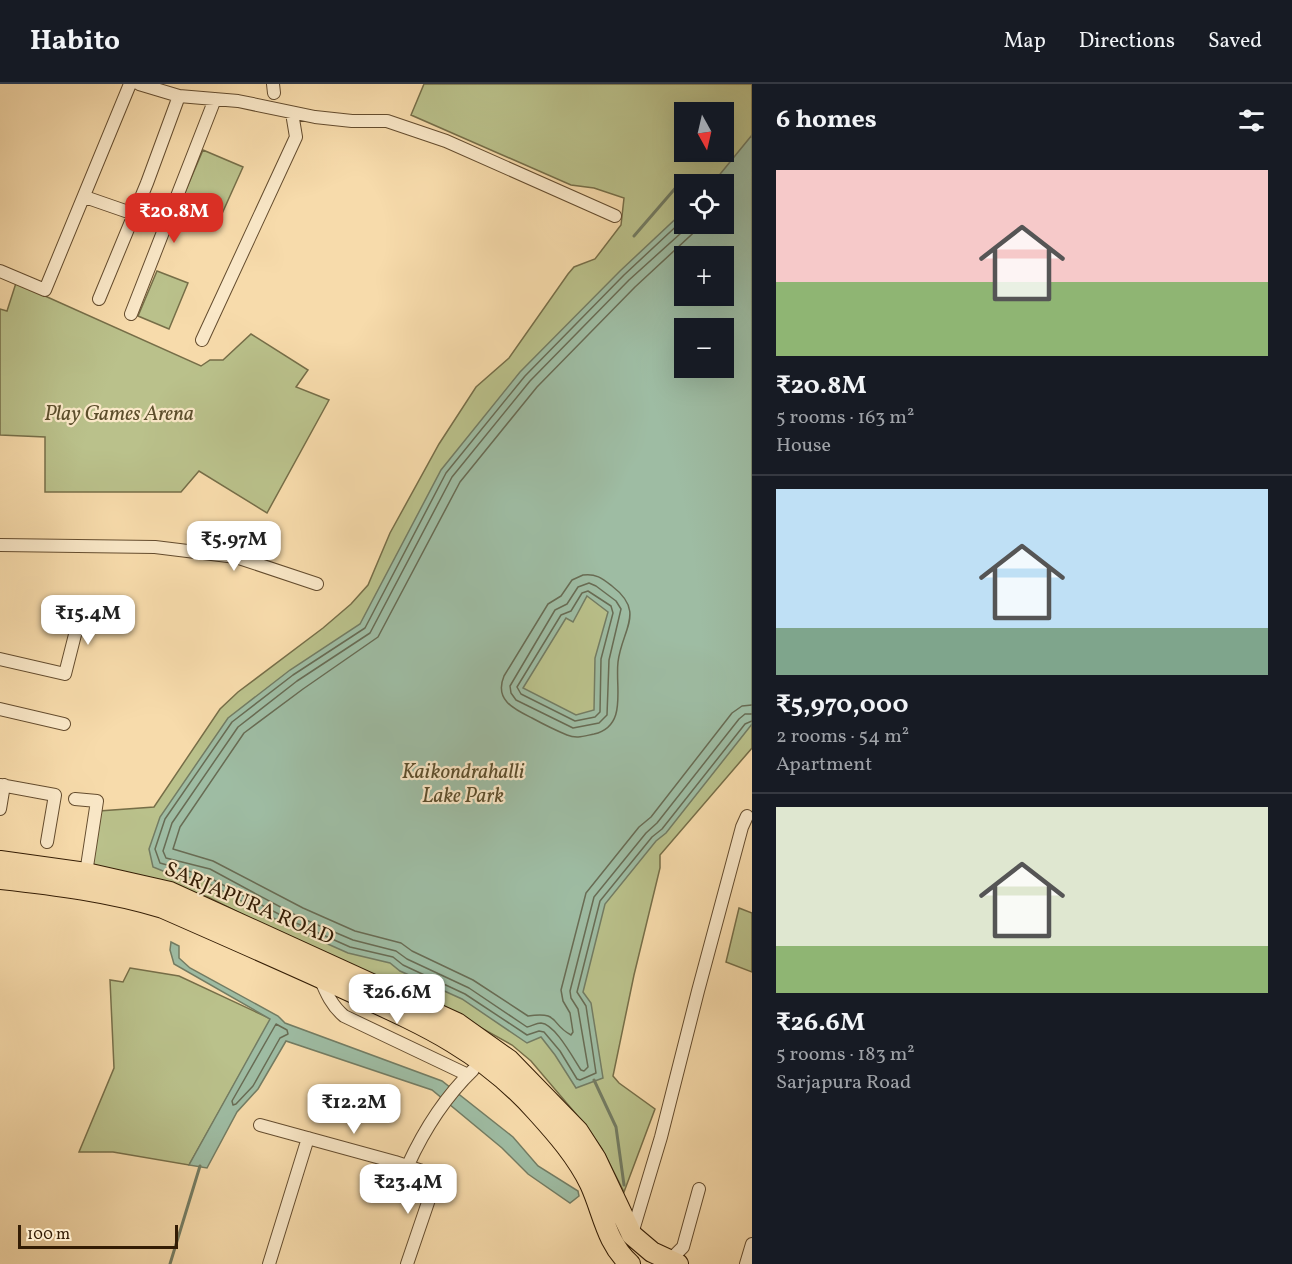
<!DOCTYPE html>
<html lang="en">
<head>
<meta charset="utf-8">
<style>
	:root { --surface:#171b24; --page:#242831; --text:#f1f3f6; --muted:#9ea1a6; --line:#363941; --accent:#d93025 }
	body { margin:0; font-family:Vollkorn,serif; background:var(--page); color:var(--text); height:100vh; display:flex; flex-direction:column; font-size:22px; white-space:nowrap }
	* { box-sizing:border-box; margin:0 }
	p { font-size:20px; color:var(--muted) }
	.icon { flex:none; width:33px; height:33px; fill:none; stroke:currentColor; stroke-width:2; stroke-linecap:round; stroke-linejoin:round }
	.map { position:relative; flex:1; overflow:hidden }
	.drawer { display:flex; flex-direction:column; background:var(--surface); width:540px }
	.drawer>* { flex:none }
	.needle { width:39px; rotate:172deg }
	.fabs { position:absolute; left:674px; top:18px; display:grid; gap:12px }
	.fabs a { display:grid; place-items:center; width:60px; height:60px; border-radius:0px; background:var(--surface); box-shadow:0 6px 24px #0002; font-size:30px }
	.scale { position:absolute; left:18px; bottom:15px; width:160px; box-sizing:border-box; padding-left:6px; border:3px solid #331c04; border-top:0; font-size:16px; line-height:21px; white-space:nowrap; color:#331c04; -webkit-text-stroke:4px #fae8c8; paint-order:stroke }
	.price { position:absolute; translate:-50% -51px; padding:0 14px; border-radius:12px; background:#fff; color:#222; font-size:20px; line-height:39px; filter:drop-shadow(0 2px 3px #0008) }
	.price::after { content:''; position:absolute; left:50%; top:36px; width:18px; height:14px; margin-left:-9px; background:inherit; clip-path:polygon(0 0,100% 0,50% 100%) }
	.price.on { background:var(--accent); color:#fff }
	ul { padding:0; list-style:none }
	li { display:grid; align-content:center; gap:12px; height:318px; padding:0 24px }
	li+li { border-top:2px solid var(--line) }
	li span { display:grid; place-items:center; height:186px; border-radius:0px; color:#555 }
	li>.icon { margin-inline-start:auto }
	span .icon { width:108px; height:108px; fill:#fffc; stroke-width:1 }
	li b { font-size:26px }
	h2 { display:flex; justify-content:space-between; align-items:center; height:72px; padding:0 24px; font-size:26px }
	header { display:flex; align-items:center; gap:36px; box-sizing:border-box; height:84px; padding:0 30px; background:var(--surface); border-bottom:2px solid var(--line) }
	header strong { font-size:28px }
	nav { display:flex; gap:33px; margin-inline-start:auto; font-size:21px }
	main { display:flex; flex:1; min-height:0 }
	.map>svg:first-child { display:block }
	.green { fill:#bac18b; stroke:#766e48; stroke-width:1.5; fill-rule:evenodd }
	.water { fill:#9ebca3; stroke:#737c63; stroke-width:1.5; fill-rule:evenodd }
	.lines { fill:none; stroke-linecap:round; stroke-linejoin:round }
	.shore { stroke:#686c54; stroke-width:1.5 }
	.stream { stroke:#737c63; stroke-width:3 }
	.street-casing { stroke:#644c2e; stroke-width:14 }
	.primary-casing { stroke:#331c04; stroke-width:22 }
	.street { stroke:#fae8c8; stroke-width:12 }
	.primary { stroke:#f7dbab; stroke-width:20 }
	.labels { text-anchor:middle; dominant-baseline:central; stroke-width:4.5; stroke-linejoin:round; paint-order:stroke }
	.park-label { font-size:21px; font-style:italic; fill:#5c4e2c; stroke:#fae8c8 }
	.street-label { font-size:21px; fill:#331c04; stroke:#fae8c8 }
</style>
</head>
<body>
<header>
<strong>Habito</strong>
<nav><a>Map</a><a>Directions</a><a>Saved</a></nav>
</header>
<main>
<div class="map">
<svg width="752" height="1180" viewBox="0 0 752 1180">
	<rect width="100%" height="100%" fill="#f7dbab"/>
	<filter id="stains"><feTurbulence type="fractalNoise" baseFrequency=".00333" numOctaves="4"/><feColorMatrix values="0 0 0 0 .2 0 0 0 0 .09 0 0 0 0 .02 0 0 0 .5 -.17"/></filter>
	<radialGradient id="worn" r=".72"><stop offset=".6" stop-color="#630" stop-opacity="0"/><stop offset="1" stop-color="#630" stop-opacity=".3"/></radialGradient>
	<path class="green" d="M424,0H752V664L660,771V784L634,891L613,992L619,999L655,1025L624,1108L602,1065L587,1043L531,977L512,961L440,921L290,854L208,813L173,802L91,783L99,727L154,723L220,625L238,608L323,544L351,520L368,501L390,449L439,360L476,303L509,274L568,190L574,183L595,175L621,141L624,114L594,104L571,101L411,31ZM684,28H723V68H684ZM684,100H723V140H684ZM684,172H723V212H684ZM684,244H723V284H684Z
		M203,66L243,83L216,143L177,127Z
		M157,187L188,199L169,245L138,232Z
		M16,199L201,282L210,276H223L251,250L308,286L296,303L329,316L267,429L199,387L181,408H45V353L0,351V225L7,227Z
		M739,824L752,829V888L726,878Z
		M130,884L179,892L271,935L189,1081L113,1068H79L114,984L110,896L123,898Z"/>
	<path class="water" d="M752,51V640L666,749L656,757L605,820L583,908L591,919L603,994L576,1004L555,971L541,953L527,959L462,915L400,887L390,879L348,869L294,845L204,797L163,787L153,783L149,765L160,733L228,634L290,586L360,540L441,386L520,288L620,187L684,127V140H723V100H712ZM723,172V212H684V172ZM723,244V284H684V244ZM587,512L608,528L595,574L594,626L576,631L523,604L566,534L573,538Z
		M171,858L179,862V874L190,884L278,932L285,939L442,997L513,1053L538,1082L578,1107L579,1112L570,1119L528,1090L502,1064L432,1006L286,957L258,1005L237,1028L207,1084L189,1081L270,935L174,880L170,866Z"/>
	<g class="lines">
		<path class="shore" d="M684,135L624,191L525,292L446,389L365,544L293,591L232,638L165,735L155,765L160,779L206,792L296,839L350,863L393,873L403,881L465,910L527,951L539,947L544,948L560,967L577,995L580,996L596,989L586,922L577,908L600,817L652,753L662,745L745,640L752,637
			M691,140L629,196L530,297L452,393L370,549L297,597L238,643L172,739L163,767L166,774L210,785L299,833L353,856L396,867L407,875L469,904L527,943C532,942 536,939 541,939C555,940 573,974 581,986L584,987L588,983L578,925L571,914L570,907L594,813L646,749L657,739L739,635L745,630H752
			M703,140L635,203L537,303L460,398L378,553L303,605L244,649L180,743L173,765L213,777L303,824L355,847L401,859L412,867L473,896L528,932C560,927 550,940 571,951L573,948L570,929L563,917L561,906L586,809L639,743L651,733L732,629L742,622L752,621
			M583,491C596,489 603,495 612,502C646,528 622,545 618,578C615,604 628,642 594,650C584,652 577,655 567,651C555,646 543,640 532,634C514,625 494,616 504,592L548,520L561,512L572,496Z
			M589,499L596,502L616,517L621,525L609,576L607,631L599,639L573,644L516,616L511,609L510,602L555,526L567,520L578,503Z
			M588,507L611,522L613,529L601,575L600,628L595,633L575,637L521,610L517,603L561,531L571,527L582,509Z
			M276,940L287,946L288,950L280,954L253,1002L236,1020L233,1021L232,1017Z"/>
		<path class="stream" d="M634,152L685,93
			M594,996L616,1043L624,1101
			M170,1180L200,1082"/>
		<defs>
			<path id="street" d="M139,0L179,12L238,17L315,33L352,37H387L446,57L615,132
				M273,0L274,9
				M85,113L134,130
				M0,187L45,206L130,0
				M99,215L147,99L179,12
				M131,230L215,15
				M202,256L296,53L292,29
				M0,461L155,463L236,473L317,500
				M0,575L65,590L81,527
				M0,625L64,640
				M0,701L55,711L47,758
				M75,715L97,717L86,789
				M0,725L4,701
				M320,894C326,909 332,922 344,932L468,991
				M260,1041L395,1078L437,1092L407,1180
				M408,1081C424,1046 445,1013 473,986
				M631,1153L661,1053L698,907L742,743L747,732
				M669,1177L683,1163L699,1105
				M269,1180L308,1054
				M746,1180L752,1160"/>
			<path id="primary" d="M0,777L86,789L170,808L457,939L509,976L578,1047L596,1075L632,1151L652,1168L678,1180
				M0,795C55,801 110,808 163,824C220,849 277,874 334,900C412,936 477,961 536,1027C556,1049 577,1073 590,1100C603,1128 606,1159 630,1180"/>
		</defs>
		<use href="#street" class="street-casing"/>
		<use href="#primary" class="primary-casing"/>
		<use href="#street" class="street"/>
		<use href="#primary" class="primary"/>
	</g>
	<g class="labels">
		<g class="park-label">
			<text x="119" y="330">Play Games Arena</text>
			<text x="463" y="688">Kaikondrahalli<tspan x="463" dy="24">Lake Park</tspan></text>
		</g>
		<g class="street-label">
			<text transform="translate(249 820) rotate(23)">SARJAPURA ROAD</text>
		</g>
	</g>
	<rect width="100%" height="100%" filter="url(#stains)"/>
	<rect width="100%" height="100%" fill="url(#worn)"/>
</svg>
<div class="fabs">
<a><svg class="needle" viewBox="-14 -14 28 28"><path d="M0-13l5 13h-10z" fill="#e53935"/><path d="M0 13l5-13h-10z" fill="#9ea1a6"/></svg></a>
<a><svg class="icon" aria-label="locate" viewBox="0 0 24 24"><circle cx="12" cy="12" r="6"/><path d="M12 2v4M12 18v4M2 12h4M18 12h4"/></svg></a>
<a>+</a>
<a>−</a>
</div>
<div class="scale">100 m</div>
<b class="price on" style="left:174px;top:160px">₹20.8M</b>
<b class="price" style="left:234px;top:488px">₹5.97M</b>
<b class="price" style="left:88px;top:562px">₹15.4M</b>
<b class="price" style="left:397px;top:941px">₹26.6M</b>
<b class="price" style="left:354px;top:1051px">₹12.2M</b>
<b class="price" style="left:408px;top:1131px">₹23.4M</b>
</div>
<section class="drawer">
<h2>6 homes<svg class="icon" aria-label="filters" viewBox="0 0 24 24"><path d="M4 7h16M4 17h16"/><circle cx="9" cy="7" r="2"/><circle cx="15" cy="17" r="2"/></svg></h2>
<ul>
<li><span style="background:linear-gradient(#f6c9c9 60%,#8fb573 0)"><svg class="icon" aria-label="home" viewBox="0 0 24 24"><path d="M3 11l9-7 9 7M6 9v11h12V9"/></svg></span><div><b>₹20.8M</b><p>5 rooms · 163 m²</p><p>House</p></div></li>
<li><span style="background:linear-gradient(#bfe0f5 75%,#7fa58c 0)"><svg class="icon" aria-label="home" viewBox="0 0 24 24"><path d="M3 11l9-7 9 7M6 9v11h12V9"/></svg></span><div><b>₹5,970,000</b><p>2 rooms · 54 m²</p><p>Apartment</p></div></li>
<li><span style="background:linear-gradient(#dfe7d0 75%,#8fb573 0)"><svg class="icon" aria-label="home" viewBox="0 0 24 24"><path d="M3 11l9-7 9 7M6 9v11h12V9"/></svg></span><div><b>₹26.6M</b><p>5 rooms · 183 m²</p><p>Sarjapura Road</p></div></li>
</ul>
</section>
</main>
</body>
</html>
